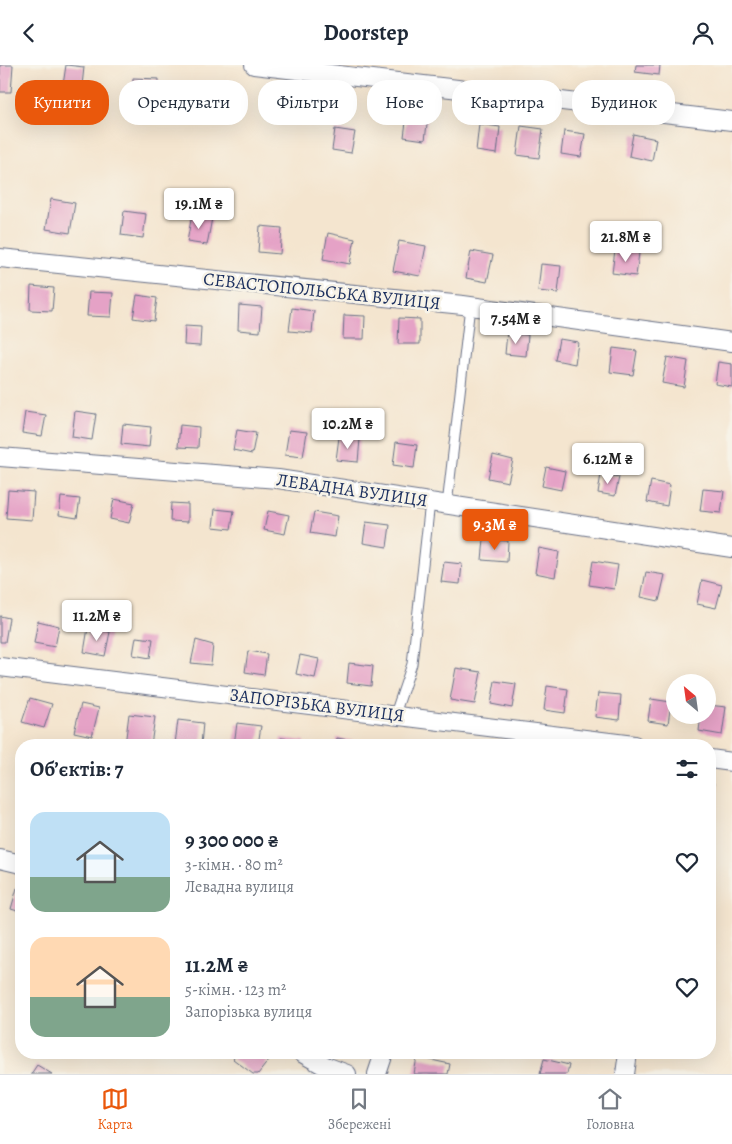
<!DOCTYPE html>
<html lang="uk">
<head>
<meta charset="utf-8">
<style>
	:root { --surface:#fff; --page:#f2f2f3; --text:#1f2937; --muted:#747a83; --line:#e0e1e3; --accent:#ea580c }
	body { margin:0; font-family:Alegreya,serif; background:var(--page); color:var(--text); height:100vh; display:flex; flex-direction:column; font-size:19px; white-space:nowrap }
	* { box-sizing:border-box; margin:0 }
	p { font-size:16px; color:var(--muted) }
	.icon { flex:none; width:28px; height:28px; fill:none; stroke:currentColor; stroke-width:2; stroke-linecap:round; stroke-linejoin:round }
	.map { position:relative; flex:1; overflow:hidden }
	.sheet { position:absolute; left:15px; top:674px; width:701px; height:320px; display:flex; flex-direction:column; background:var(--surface); border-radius:20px; box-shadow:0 5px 20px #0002 }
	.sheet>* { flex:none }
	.guide { position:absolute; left:15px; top:15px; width:702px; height:45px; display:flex; gap:10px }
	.needle { width:32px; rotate:331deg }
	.buttons { position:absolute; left:666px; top:609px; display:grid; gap:10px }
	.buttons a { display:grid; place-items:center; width:50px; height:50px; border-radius:50%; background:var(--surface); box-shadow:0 5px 20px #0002; font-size:25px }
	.price { position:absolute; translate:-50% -42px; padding:0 11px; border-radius:5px; background:#fff; color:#222; font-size:16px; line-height:32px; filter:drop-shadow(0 1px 2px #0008) }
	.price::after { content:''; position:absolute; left:50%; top:30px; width:15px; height:11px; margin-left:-8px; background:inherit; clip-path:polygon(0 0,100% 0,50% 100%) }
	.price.current { background:var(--accent); color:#fff }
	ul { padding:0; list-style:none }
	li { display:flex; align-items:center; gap:15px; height:125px; padding:0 15px }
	li span { display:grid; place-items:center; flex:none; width:140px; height:100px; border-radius:15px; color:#555 }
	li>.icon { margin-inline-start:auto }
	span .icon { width:60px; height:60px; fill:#fffc; stroke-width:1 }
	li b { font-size:21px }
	h2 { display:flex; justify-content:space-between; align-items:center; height:60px; padding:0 15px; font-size:21px }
	.tag { padding:0 18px; border-radius:20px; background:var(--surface); box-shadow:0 5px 20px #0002; font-size:18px; line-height:45px }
	.tag.current { background:var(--accent); color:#fff }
	header { display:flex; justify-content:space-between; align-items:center; height:65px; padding:0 15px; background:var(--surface); font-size:22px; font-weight:600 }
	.tab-bar { display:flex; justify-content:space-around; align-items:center; height:70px; border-top:1px solid var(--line); background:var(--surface); font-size:14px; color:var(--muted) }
	.tab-bar a { display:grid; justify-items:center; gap:2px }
	.tab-bar .current { color:var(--accent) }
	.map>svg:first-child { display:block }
	.building { fill:#e5a2c6 }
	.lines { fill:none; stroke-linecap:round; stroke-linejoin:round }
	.lane-casing { stroke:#676f86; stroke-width:11 }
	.street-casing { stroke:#676f86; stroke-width:20 }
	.lane { stroke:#fff; stroke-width:9 }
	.street { stroke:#fff; stroke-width:18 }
	.labels { text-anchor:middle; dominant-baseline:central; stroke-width:5; stroke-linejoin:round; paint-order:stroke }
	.street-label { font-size:18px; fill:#1b2f5e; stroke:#f7f3e8 }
</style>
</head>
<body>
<header><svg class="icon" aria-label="back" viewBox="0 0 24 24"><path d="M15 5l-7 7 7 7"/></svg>Doorstep<svg class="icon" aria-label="person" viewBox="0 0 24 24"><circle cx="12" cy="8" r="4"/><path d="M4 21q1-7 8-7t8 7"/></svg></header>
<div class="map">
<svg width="732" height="1009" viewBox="0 0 732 1009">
	<rect width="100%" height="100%" fill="#f7f3e8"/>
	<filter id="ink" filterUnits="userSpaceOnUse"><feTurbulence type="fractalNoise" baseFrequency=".02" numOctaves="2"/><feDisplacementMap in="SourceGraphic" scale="10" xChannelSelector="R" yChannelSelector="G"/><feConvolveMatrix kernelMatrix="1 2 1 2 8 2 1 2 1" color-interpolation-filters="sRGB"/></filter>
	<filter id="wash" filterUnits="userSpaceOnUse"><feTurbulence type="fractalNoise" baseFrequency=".0096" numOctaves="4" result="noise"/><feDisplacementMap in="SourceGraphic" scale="20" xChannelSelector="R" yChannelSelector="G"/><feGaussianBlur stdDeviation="1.12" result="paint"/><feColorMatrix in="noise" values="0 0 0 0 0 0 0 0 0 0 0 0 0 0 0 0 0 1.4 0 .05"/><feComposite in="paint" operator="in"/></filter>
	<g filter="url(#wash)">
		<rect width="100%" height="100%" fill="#f4e5cf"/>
		<g id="blocks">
			<path class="building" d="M0,0H13L11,27H0Z
				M66,0L84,2L81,30L62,27Z
				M636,0H660L659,10L635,7Z
				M133,13L159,14L158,38L132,37Z
				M214,23L237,26L234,50L211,48Z
				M278,29L302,31L299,52L276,49Z
				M407,49L428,51L425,75L404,72Z
				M479,59L500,62L497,89L476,86Z
				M521,61L543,64L539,93L517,90Z
				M335,64L355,67L351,88L332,85Z
				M564,66L585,69L581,92L561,89Z
				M633,69L656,74L652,96L629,91Z
				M51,134L75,138L70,168L46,164Z
				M124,146L146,149L143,173L121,170Z
				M192,149L212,153L207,180L187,177Z
				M260,161L282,163L280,189L258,187Z
				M328,168L355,174L350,199L323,194Z
				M399,176L426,181L420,211L393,206Z
				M615,185L639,188L636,211L612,208Z
				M471,186L493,190L487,217L466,213Z
				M541,199L561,201L558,228L538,226Z
				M31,221L54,223L52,246L30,245Z
				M89,227L113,228L111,252L87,251Z
				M137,230L157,233L154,256L133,253Z
				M239,240L262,242L260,267L238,265Z
				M292,243L314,246L312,268L289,266Z
				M344,250L365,251L364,274H343Z
				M399,253L420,254V279H398Z
				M185,261L201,262L200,281L184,280Z
				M507,268L528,270L526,291L505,289Z
				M559,274L578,277L575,299L555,295Z
				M613,283L637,286L633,310L610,307Z
				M667,292L688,296L684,322L662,318Z
				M718,297L732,299V322L715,319Z
				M75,346L96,349L92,375L72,372Z
				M25,347L46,350L42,371L22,368Z
				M123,359L151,362L149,382L121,379Z
				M180,360L199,362L198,383L178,382Z
				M237,365L256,368L252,389L233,385Z
				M289,365L307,367L303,392L285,390Z
				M339,372L360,374L358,397L336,395Z
				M396,377L417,380L414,403L393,400Z
				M493,390L513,395L508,417L488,413Z
				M546,402L565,406L561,425L542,421Z
				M601,409L619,412L615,431L598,428Z
				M651,416L670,420L667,441L647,437Z
				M703,424L724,426L721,448L700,446Z
				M8,425L34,427L32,455L6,453Z
				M61,432L80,434L77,453L59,450Z
				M114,434L134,438L129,458L110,454Z
				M171,438L188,439V457L170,456Z
				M215,444L234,446L231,464L213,462Z
				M268,446L289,450L285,469L264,465Z
				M314,447L338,451L335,472L310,468Z
				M366,457L390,460L387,482L363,478Z
				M484,474L508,476L507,497L482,495Z
				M539,483L559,487L555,512L535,508Z
				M593,496L618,500L614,524L589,520Z
				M444,497L462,499L460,519L441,517Z
				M646,507L665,510L659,536L641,532Z
				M702,515L722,520L716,543L697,539Z
				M0,551L9,553L5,577H0Z
				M38,556L59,561L55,582L34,578Z
				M88,563L110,567L105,591L84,587Z
				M136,572L153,574L150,593L133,590Z
				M196,575L213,580L211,600L191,598Z
				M248,586L267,589L264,610L245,607Z
				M300,590L319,594L315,613L296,609Z
				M349,598L373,601L371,621L347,618Z
				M456,603L481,607L475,639L450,635Z
				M495,616L516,619L512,643L491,639Z
				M547,621L568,624L565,648L544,645Z
				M598,628L621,630L619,655L595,652Z
				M30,633L52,639L44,663L22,657Z
				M651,634L671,637L668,659L648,656Z
				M81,639L99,643L92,671L74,667Z
				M708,640L726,642L722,670L699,666L701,650H708Z
				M129,649L155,652L151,680H125Z
				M178,655L203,658L201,680L175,679Z
				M237,658L261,661L258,680H234Z
				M281,673L304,676L303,680H280Z
				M337,673L359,677L358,680H336Z
				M710,718H714L712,742L710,741Z
				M17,823L21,824V847L11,844Z
				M238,988H267L272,991L258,1009H253L233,994Z
				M417,992L450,999L448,1009H414Z
				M544,994L569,1000L567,1009H540Z
				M37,1000L52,1009H31Z"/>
		</g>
	</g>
	<g filter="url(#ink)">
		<use href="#blocks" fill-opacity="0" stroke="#676f86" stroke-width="1"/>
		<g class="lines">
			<defs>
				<path id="lane" d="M447,440L470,241
					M395,649L412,599L430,437"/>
				<path id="street" d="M254,0L732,56
					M0,193L463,240L732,277
					M0,392L278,414L732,483
					M0,602L634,680
					M710,694L732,697
					M0,794L21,799
					M302,988L323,1000L347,1009
					M377,1009L384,988
					M625,1009L628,988"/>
			</defs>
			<use href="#lane" class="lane-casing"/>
			<use href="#street" class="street-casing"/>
			<use href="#lane" class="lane"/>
			<use href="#street" class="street"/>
		</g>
	</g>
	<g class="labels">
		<g class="street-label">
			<text transform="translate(322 226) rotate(6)">СЕВАСТОПОЛЬСЬКА ВУЛИЦЯ</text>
			<text transform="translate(352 425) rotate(8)">ЛЕВАДНА ВУЛИЦЯ</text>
			<text transform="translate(317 640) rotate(7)">ЗАПОРІЗЬКА ВУЛИЦЯ</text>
		</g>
	</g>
</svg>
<div class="buttons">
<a><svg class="needle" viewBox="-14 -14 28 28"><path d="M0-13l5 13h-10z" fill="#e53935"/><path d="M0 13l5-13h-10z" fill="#747a83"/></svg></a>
</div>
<b class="price" style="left:199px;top:165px">19.1M ₴</b>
<b class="price" style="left:626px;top:198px">21.8M ₴</b>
<b class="price" style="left:516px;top:280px">7.54M ₴</b>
<b class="price" style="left:348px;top:385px">10.2M ₴</b>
<b class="price" style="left:608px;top:420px">6.12M ₴</b>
<b class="price current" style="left:495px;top:486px">9.3M ₴</b>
<b class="price" style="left:97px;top:577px">11.2M ₴</b>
<div class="guide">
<a class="tag current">Купити</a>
<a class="tag">Орендувати</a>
<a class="tag">Фільтри</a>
<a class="tag">Нове</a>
<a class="tag">Квартира</a>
<a class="tag">Будинок</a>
</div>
<section class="sheet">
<h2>Об’єктів: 7<svg class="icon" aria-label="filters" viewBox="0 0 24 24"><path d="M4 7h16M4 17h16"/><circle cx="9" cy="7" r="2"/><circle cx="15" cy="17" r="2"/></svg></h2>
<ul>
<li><span style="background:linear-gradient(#bfe0f5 65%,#7fa58c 0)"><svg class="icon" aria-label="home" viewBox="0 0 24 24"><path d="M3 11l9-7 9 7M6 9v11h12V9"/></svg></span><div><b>9 300 000 ₴</b><p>3-кімн. · 80 m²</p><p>Левадна вулиця</p></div><svg class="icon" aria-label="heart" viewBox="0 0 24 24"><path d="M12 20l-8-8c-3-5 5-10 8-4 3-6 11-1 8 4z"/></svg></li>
<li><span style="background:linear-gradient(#ffd9b3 60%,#7fa58c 0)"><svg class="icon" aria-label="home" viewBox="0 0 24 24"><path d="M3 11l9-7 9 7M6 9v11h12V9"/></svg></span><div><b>11.2M ₴</b><p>5-кімн. · 123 m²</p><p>Запорізька вулиця</p></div><svg class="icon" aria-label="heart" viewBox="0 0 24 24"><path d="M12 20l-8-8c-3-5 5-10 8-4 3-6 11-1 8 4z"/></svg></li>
</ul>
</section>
</div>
<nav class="tab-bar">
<a class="current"><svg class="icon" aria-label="map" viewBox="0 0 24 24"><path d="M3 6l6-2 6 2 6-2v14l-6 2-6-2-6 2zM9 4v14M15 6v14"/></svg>Карта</a>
<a><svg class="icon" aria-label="saved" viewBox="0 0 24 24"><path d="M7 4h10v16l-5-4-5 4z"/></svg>Збережені</a>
<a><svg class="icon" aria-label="home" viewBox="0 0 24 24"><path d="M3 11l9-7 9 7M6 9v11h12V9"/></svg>Головна</a>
</nav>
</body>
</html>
